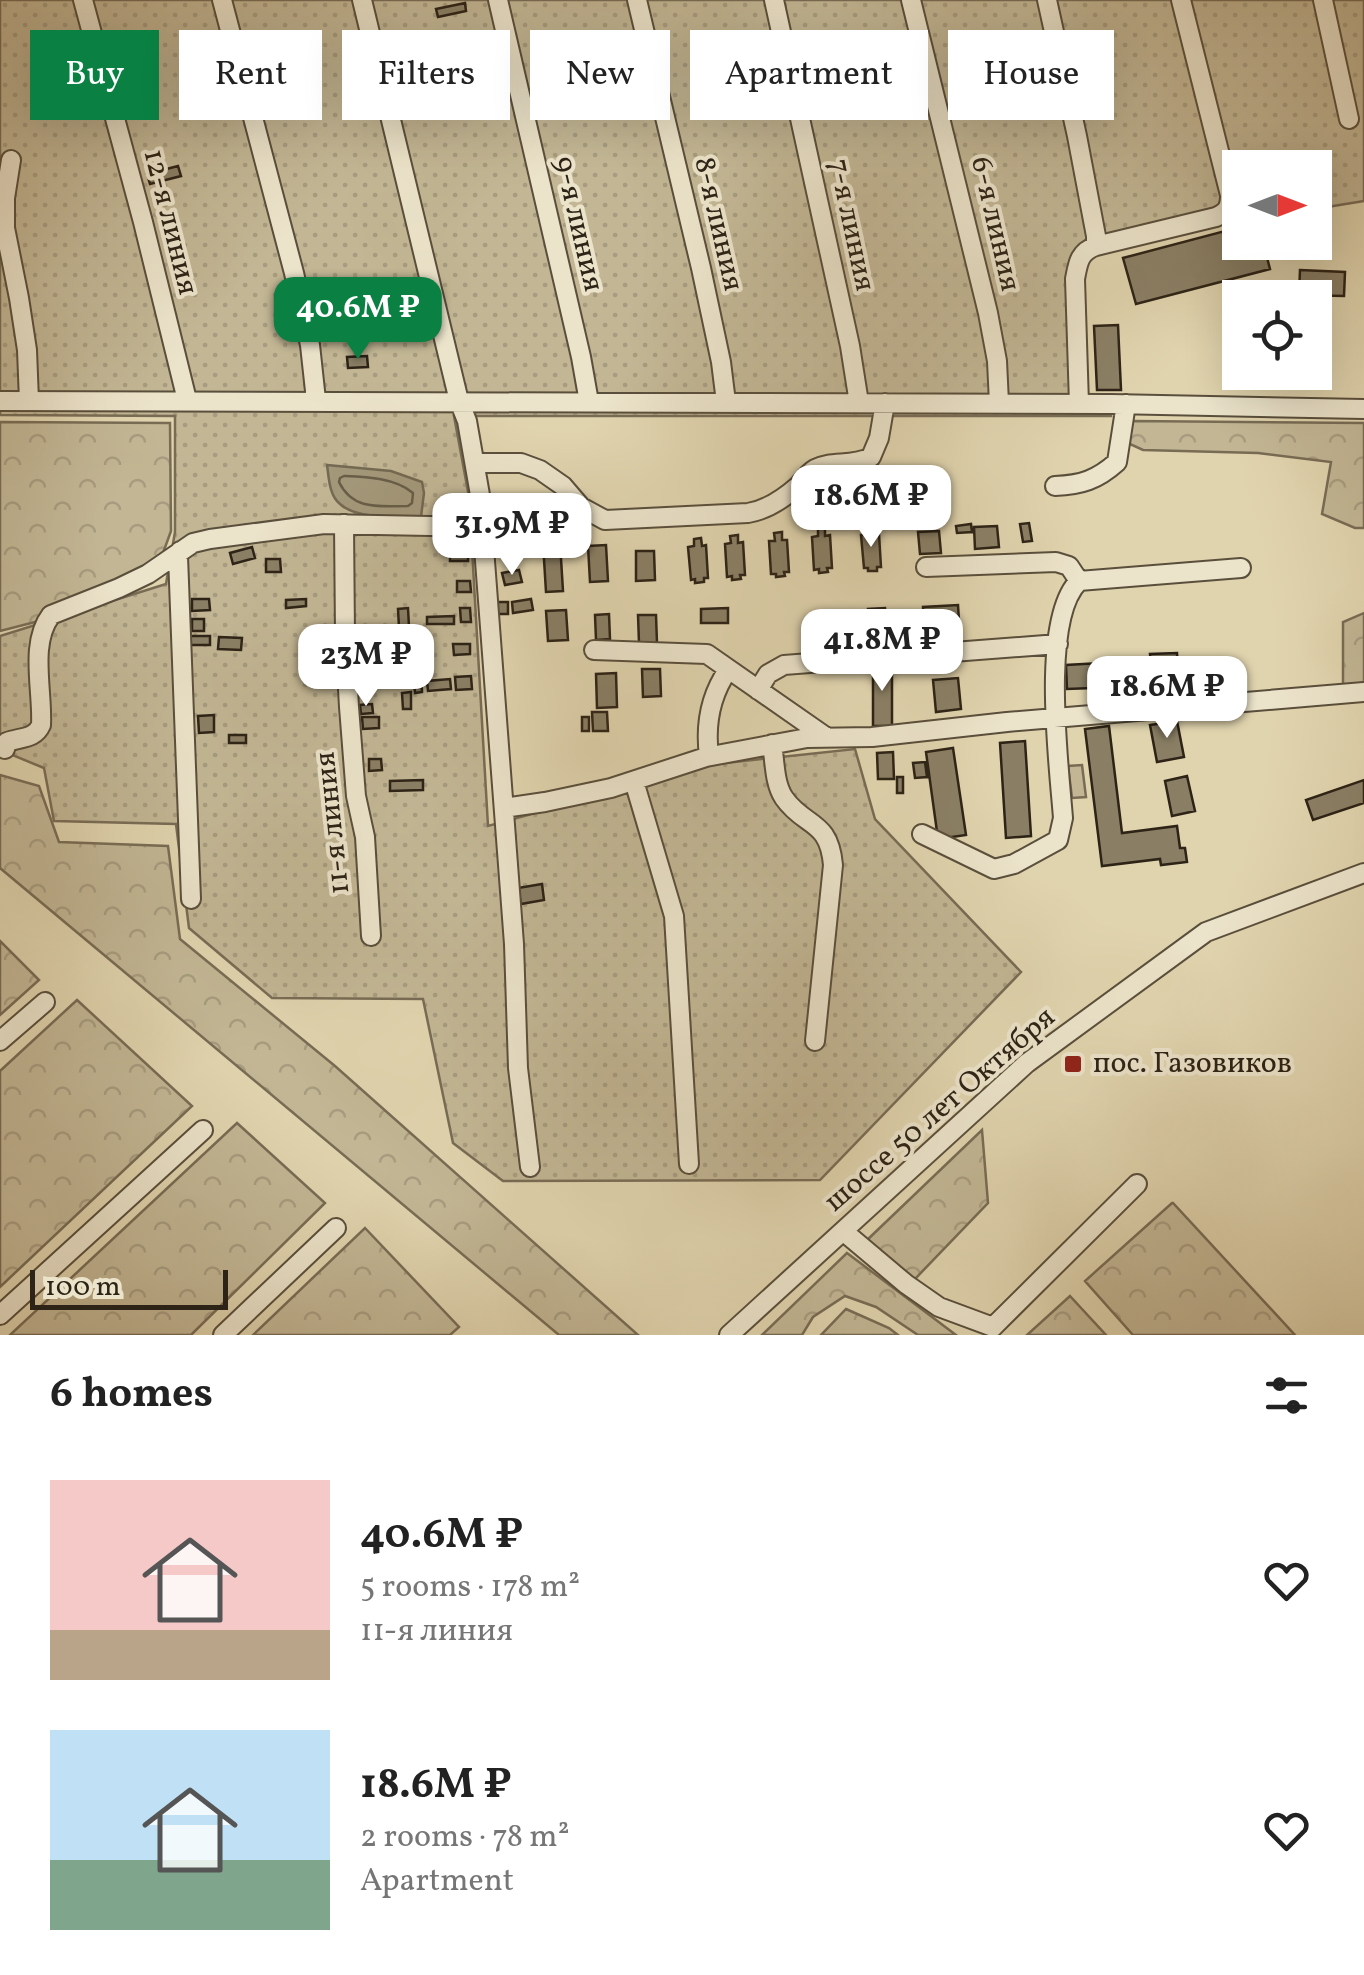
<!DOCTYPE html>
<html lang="en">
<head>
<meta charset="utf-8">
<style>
	:root { --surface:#fff; --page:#f6f6f6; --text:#222; --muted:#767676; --accent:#0b8043 }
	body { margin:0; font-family:Vollkorn,serif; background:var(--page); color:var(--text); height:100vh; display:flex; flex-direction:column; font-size:38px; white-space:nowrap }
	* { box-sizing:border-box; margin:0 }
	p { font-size:32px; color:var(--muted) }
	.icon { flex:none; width:55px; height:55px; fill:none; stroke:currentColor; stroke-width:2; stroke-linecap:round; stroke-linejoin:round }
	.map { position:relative; height:1335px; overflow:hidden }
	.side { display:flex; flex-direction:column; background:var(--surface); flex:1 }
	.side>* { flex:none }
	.top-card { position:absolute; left:30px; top:30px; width:1305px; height:90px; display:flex; gap:20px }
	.needle { width:65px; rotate:90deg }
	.fabs { position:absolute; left:1222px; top:150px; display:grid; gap:20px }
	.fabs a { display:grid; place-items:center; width:110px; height:110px; border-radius:0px; background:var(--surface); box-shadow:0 10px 40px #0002; font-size:50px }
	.scale { position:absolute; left:30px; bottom:25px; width:198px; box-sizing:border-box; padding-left:10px; border:5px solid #2d2316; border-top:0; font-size:28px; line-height:35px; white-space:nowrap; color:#2d2316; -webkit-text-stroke:8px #ebe3ca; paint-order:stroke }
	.price { position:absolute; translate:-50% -85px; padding:0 22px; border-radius:20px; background:#fff; color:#222; font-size:32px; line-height:65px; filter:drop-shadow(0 2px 5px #0008) }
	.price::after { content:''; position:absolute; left:50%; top:60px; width:30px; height:22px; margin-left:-15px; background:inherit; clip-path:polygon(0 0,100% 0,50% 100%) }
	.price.current { background:var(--accent); color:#fff }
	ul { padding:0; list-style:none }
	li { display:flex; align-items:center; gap:30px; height:250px; padding:0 50px }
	li span { display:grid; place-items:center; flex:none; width:280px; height:200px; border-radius:0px; color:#555 }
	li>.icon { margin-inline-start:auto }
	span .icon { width:120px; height:120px; fill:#fffc; stroke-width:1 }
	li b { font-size:42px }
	h2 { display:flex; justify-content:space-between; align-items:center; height:120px; padding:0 50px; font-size:42px }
	.pill { padding:0 35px; border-radius:0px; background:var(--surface); box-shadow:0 10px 40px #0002; font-size:35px; line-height:90px }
	.pill.current { background:var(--accent); color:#fff }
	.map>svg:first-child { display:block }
	.grass { fill:url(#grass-dots); stroke:#786c55; stroke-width:2.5 }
	.forest { fill:url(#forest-crowns); stroke:#786c55; stroke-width:2.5 }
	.park { fill:url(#park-tufts); stroke:#786c55; stroke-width:2.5 }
	.water { fill:#a3987a; stroke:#746952; stroke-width:2.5 }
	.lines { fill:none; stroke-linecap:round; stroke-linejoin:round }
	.shore { stroke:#685e48; stroke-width:2.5 }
	.building { fill:#8a7f65; stroke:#2d2316; stroke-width:2.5 }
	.minor-casing { stroke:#5a4f3c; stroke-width:22 }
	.minor { stroke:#ebe3ca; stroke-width:18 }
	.poi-dot { fill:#8f2418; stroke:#ebe3ca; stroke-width:4 }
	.labels { text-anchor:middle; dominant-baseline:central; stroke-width:8; stroke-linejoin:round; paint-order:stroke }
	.street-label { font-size:30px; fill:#2d2316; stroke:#ebe3ca }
	.poi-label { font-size:30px; fill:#2d2316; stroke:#ebe3ca; text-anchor:start }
</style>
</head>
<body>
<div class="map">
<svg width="1364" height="1335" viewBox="0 0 1364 1335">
	<defs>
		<pattern id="grass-dots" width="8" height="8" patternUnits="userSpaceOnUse" patternTransform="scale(2.5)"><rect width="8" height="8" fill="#c2b694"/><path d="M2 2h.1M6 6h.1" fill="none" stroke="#a79c7f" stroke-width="1.8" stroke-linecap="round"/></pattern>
		<pattern id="forest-crowns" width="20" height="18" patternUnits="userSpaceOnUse" patternTransform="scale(2.5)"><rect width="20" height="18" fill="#c2b694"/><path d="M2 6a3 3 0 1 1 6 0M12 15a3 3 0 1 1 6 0" fill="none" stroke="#a79c7f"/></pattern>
		<pattern id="park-tufts" width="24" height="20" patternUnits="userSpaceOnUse" patternTransform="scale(2.5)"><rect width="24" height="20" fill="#c2b694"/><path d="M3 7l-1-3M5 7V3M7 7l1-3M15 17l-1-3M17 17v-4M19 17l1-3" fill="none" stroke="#a79c7f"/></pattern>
	</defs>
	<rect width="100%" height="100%" fill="#e0d4ae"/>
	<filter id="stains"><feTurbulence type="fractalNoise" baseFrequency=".002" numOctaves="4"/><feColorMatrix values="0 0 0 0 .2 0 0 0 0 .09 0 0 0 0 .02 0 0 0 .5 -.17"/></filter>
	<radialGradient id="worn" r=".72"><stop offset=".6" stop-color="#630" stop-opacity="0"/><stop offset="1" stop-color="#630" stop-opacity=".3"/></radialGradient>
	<path class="grass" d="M0,0H1364V201L1315,209V168H1240V220L1084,245V403L1111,404V416H454L469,497L488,826L716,764L855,749L875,819L1021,972L820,1180L503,1181L453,1143L423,999L272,998L189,928L176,824L54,821L44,768L0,750V636L166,584L175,532V416L0,415Z"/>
	<path class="forest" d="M1133,421L1364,423V528H1355L1322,514L1331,462L1258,453L1143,450L1121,440Z
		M0,422L170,423L171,531L159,564L39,621L0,631Z
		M1364,613V686L1343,688V622Z
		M0,775L39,786L59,842L168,846L180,939L335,1066L638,1335H559L0,868Z
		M0,941L39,980L0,1015Z
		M77,1000L192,1106L0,1287V1071Z
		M237,1123L325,1203L191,1335H10Z
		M982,1130L988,1203L914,1280L865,1242Z
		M1172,1203H1173L1295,1335H1133L1085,1281Z
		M365,1228L459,1327L450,1335H253Z
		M847,1253L956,1335H918L876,1307L845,1296L813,1317L802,1335H762Z
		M1070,1296L1106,1335H1027Z
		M846,1309L889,1328L898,1335H821Z"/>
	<path class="park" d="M1082,765L1086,797L1072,798L1068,766Z"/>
	<path class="water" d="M327,465L391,471L422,482L424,493L421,517C399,516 357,520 340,504C329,495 329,478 327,465Z"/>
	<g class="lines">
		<path class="shore" d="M344,476C367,477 395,478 413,493L412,503L408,506C380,506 353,511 339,482L340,478Z"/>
	</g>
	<path class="building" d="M465,3L466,11L438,17L436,9Z
		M178,166L181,176L150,184L147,174Z
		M1240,227V242H1263L1270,269L1136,304L1123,258Z
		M1300,270L1345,272L1344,296L1299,295Z
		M411,280L415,290L402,294L399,283Z
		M411,299H423L424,310L411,311Z
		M391,302L392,312L363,316L362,306Z
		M417,320H430V332H417Z
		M398,325L399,337L374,338L373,326Z
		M1118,325L1121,390H1097L1094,326Z
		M367,356L368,367L348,368L347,357Z
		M563,501L564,512L538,513L537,502Z
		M519,514L529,525L521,533L511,522Z
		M1029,523L1032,541L1023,542L1020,524Z
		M971,524L972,532L957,533L956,526Z
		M997,526L999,547L975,549L974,527Z
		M867,527H874V534H879L881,567H877V571H868V568H864L861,535H867Z
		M825,528V536L830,535L832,568H827L828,572L819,573V569L814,570L812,537L818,536V529Z
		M939,531L941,553L920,554L918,532Z
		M782,532V540H787L789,572H784L785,576L776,577V574H771L769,541H775L774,533Z
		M738,535V543L743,542L745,575H740L741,579L732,580V576L727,577L725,544L731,543L730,536Z
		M701,538L702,546L706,545L708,578H704V582L695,583V579L691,580L688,547L694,546V539Z
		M560,542L563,591L546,592L543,543Z
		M606,545L608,581L590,582L588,546Z
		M252,547L255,558L233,564L230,553Z
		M636,551H654L655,580L636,581Z
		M450,552H468V561H450Z
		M266,559H280L281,572H266Z
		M519,570L522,582L505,585L502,573Z
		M457,581H470L471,592H457Z
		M192,599H209L210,610L192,611Z
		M306,599V606L286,608V600Z
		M531,599L533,610L513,613L512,602Z
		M496,602H508V614H497Z
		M958,605L960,637L925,639L923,607Z
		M408,608L409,627L399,628L398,609Z
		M460,608H470L471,622H461Z
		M728,608V623H701V609Z
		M885,608L886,638L869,639L868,609Z
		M566,610L568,640L548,641L546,611Z
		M609,614L610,639L596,640L595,615Z
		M638,615H656L657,643H639Z
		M454,616V624H427V617Z
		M192,619H204V631H192Z
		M190,636H210V645H190Z
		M219,637L242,638L241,650L218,649Z
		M453,644H470V654L454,655Z
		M1177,653L1179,685L1153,687L1150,654Z
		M873,662H892V726H873Z
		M1119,662L1120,687L1067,689L1066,665Z
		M399,664L400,674L389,675L388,665Z
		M642,669H660L661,696L643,697Z
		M421,673L422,692L415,693L413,674Z
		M616,673L617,707L597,708L596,674Z
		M471,676L472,689L456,690L455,677Z
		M958,678L961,709L936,712L933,680Z
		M450,679L451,689L428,691L427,681Z
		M371,681L372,693L360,694L359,682Z
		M411,692V709H403L402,693Z
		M372,704L373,713L361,714L360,705Z
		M592,712H607L608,731H593Z
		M214,715V732L199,733L198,716Z
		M362,717H379V728L363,729Z
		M582,717H589V731H582Z
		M1177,721L1184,757L1157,762L1150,725Z
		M1109,726L1122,833L1177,826L1180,848H1185L1187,862L1161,865L1160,859L1102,866L1085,729Z
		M229,735H246V743H229Z
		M1025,741L1031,836L1006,838L1000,743Z
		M953,748L966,835L938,839L926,752Z
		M893,752L894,779H878L877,753Z
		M369,759H381L382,770L369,771Z
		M925,762L927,777L915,778L913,763Z
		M1187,776L1195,811L1172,816L1165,781Z
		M897,777H903V793H897Z
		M423,780V790L390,791V781Z
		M1364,780V803L1313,820L1306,800Z
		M542,884L544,900L521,904L518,888Z"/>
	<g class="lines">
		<defs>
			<path id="minor" d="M83,0L143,222L187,400
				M222,0L294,273L310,345L316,400
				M362,0L459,401L467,421L480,495L514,944L518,1068L530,1167
				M498,0L581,357L589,402
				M637,0L701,268L721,362L726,402
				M774,0L850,346L859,403
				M911,0L988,313L997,361L999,403
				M1047,0L1077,136L1096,236V246
				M1323,0L1349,119
				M11,160L5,198V228L19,298L27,350L29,401
				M0,401L1111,404L1364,409
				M1079,404L1075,279C1078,263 1079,252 1096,246L1216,217C1227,212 1230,208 1230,195L1181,0
				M475,463H521L540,470L563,486L581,507L605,520L748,513C767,510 783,499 798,486C804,480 808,473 815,469C832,460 851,467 871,457L879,438L885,403
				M1055,486C1081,485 1097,480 1117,462L1126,404
				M344,524L345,635L349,707L356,796L365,837L371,936
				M180,551L178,556L191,899
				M926,567L1056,562L1069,566L1079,581
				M594,650L707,654L826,737
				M758,690L768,674L784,665L1058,644
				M772,744C775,761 774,783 784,798C805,828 829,819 833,865L815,1041
				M5,749L7,742C21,737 35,739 41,725C43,690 29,644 51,615L119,588L148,574L193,543L210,539L324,524L483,527
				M709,756C705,725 710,696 728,670
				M634,781L674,916L689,1164
				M504,808L545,802L611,788L706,757L807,738L872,737L1007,722L1364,692
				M922,834L994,869L1014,864L1058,840L1063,818C1059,765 1040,619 1079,581L1241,568
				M0,1041L45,1002
				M843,1231L906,1284L939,1307L993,1327L1137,1184
				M0,1315L203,1130
				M223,1335L336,1228
				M729,1335L1027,1063L1206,932L1364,873"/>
		</defs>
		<use href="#minor" class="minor-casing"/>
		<use href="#minor" class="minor"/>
	</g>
	<rect class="poi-dot" x="1063" y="1054" width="20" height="20" rx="5"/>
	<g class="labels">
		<g class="street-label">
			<text transform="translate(170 222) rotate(76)">12-я линия</text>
			<text transform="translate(578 224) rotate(77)">9-я линия</text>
			<text transform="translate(718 224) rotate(77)">8-я линия</text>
			<text transform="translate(995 224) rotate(77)">6-я линия</text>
			<text transform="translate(851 225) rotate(78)">7-я линия</text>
			<text transform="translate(333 823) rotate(-96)">11-я линия</text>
			<text transform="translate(940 1110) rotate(-41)">шоссе 50 лет Октября</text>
		</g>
		<g class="poi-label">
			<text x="1093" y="1064">пос. Газовиков</text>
		</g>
	</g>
	<rect width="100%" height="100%" filter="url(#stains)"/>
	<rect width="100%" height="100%" fill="url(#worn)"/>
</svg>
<div class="fabs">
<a><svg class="needle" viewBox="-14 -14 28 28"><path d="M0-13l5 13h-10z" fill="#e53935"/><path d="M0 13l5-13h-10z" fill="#767676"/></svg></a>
<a><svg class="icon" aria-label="locate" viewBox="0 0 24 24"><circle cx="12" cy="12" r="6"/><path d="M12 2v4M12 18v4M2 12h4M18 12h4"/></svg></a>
</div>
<div class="scale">100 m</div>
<b class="price current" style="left:358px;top:362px">40.6M ₽</b>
<b class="price" style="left:871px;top:550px">18.6M ₽</b>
<b class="price" style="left:512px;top:578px">31.9M ₽</b>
<b class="price" style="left:882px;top:694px">41.8M ₽</b>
<b class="price" style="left:366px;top:709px">23M ₽</b>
<b class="price" style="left:1167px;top:741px">18.6M ₽</b>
<div class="top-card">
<a class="pill current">Buy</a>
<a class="pill">Rent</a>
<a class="pill">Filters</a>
<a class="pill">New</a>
<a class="pill">Apartment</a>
<a class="pill">House</a>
</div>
</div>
<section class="side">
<h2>6 homes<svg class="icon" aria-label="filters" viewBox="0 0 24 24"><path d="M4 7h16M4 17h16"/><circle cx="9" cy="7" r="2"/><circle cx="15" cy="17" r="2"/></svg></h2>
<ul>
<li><span style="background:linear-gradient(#f6c9c9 75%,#b9a48a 0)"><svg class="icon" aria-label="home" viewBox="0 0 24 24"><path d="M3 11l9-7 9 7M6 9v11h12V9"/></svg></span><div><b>40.6M ₽</b><p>5 rooms · 178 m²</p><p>11-я линия</p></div><svg class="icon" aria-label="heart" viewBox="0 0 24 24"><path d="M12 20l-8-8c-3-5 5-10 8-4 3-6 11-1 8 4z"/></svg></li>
<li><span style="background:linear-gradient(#bfe0f5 65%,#7fa58c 0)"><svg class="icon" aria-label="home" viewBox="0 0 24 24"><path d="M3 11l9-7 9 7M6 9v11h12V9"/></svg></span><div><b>18.6M ₽</b><p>2 rooms · 78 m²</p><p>Apartment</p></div><svg class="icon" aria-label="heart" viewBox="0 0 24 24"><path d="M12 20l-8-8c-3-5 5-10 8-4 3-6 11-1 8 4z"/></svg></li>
</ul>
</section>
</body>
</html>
